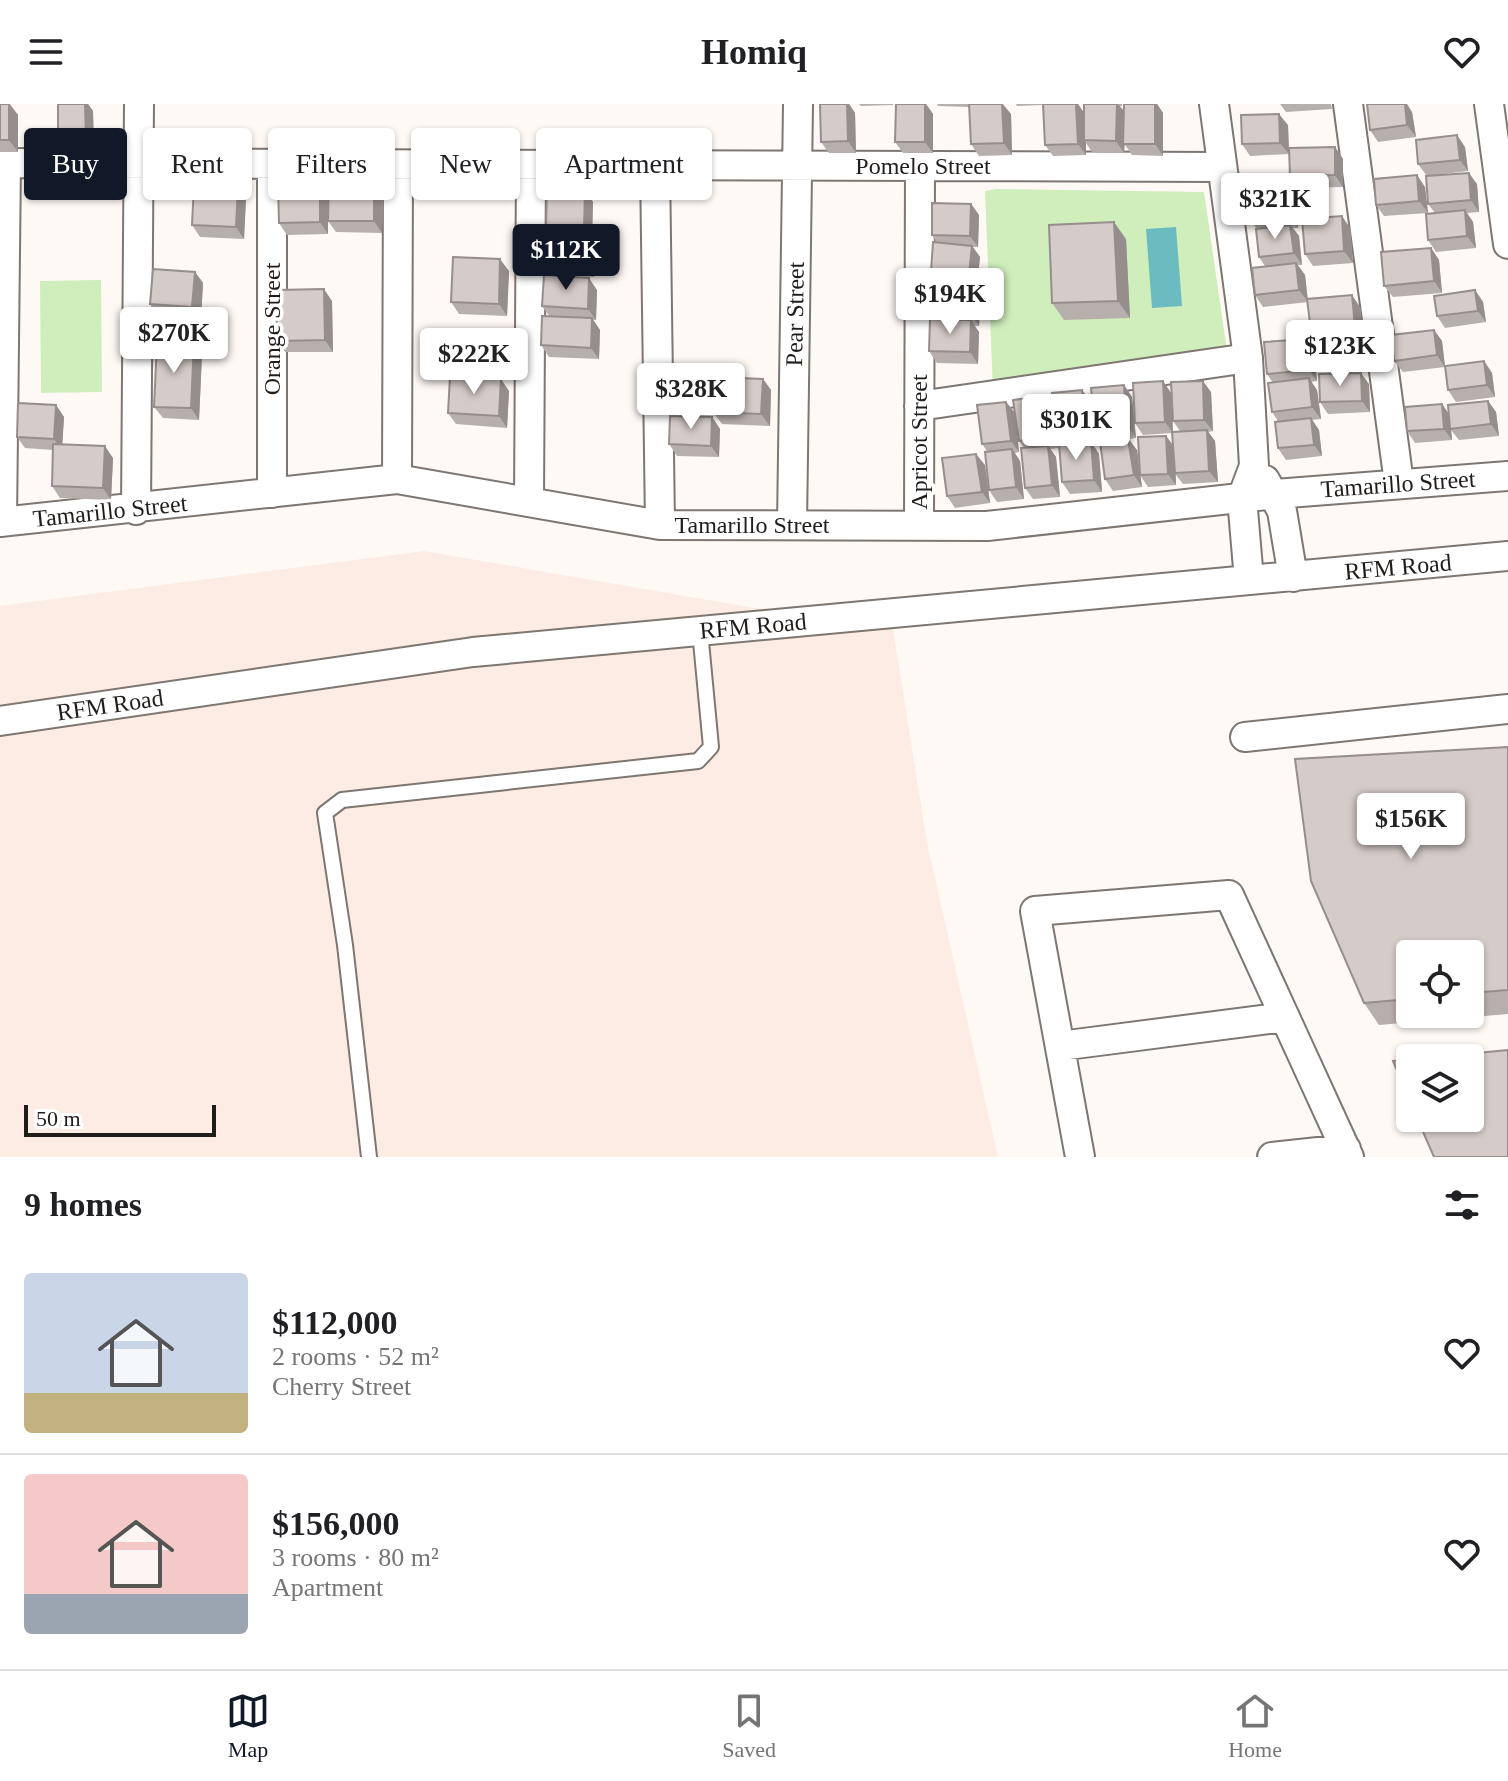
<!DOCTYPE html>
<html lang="en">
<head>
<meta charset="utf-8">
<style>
	:root { --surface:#fff; --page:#f2f2f2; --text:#202124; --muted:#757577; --line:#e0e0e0; --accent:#111827 }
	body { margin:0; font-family:"Times New Roman",serif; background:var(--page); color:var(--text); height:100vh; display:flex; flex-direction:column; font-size:30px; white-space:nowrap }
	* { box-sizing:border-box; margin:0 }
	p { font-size:26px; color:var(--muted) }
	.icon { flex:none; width:44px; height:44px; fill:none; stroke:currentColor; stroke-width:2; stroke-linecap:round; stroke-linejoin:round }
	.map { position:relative; height:1053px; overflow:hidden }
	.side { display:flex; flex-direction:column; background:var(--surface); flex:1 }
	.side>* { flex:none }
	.banner { position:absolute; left:24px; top:24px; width:800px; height:72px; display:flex; gap:16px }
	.buttons { position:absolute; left:1396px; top:836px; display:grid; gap:16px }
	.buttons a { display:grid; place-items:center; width:88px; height:88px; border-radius:8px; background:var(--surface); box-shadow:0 2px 6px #0004; font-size:40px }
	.scale { position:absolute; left:24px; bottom:20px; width:192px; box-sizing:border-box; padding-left:8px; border:4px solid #1f1c1a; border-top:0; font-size:22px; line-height:28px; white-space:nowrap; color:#1f1c1a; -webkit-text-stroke:6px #fff; paint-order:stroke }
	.price { position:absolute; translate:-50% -68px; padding:0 18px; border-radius:8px; background:#fff; color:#222; font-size:26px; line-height:52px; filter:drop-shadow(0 2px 4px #0008) }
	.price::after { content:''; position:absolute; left:50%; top:48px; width:24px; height:18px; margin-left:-12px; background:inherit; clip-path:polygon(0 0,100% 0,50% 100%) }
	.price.active { background:var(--accent); color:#fff }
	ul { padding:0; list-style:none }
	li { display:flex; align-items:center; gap:24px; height:200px; padding:0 24px }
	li+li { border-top:2px solid var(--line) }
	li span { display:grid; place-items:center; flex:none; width:224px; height:160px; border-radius:8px; color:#555 }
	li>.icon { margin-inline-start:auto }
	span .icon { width:96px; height:96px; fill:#fffc; stroke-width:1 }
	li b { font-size:34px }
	h2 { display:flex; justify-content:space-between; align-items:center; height:96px; padding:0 24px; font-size:34px }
	.pill { padding:0 28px; border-radius:8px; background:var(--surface); box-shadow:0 2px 6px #0004; font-size:28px; line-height:72px }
	.pill.active { background:var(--accent); color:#fff }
	header { display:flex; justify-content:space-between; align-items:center; height:104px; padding:0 24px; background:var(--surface); font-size:36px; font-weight:700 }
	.tab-bar { display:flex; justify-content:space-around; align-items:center; height:112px; border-top:2px solid var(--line); background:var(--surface); font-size:22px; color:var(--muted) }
	.tab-bar a { display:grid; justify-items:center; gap:4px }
	.tab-bar .active { color:var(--accent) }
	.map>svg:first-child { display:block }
	.built { fill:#fdece3 }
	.green { fill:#cfeebb }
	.water { fill:#6bbcc0 }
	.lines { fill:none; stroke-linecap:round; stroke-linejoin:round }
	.service-casing { stroke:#7e7671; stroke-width:18 }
	.minor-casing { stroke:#7e7671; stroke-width:32 }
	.service { stroke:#fff; stroke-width:14 }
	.minor { stroke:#fff; stroke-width:28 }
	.wall { fill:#b7afac; fill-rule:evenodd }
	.shaded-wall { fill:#958e8c }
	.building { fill:#d5cbc8; stroke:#958e8c; stroke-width:2 }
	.labels { text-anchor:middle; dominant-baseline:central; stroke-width:7; stroke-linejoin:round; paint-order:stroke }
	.street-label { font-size:24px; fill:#1f1c1a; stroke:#fff }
</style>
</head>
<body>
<header><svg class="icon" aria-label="menu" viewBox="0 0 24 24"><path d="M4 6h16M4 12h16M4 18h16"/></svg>Homiq<svg class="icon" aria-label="heart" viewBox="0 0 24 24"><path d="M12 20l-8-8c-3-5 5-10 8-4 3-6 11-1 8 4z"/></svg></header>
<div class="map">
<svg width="1508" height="1053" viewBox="0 0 1508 1053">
	<rect width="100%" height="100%" fill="#fff9f6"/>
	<path class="built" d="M424,447L760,505L888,494L927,739L998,1053H0V502Z"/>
	<path class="green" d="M996,85L1204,88L1228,254L993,287L985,87Z
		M101,176L102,288L41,289L40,177Z"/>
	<path class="water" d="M1176,123L1182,202L1152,204L1146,125Z"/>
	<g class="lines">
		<defs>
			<path id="service" d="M369,1053L345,841L325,709L342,696L698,657L711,643L700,527"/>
			<path id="minor" d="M1214,0L1248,254L1254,362L1242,394L1249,476
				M1348,0L1399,379
				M1489,0L1508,140
				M0,59L1222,63
				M272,61V389
				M655,62L660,421
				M919,302L1248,254
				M397,375L398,61
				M1265,376L1282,407L1293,473
				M529,398L531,61
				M136,406L139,0
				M0,418L397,375L660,421L987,422L1275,390L1508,372
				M2,418L6,59
				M792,421L798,0
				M919,421L920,62
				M0,617L473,548L1508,452
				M1245,633L1508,605
				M1060,942L1285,913
				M1080,1053L1035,807L1229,791L1349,1053
				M1272,1053L1346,1045"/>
		</defs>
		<use href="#service" class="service-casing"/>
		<use href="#minor" class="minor-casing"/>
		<use href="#service" class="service"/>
		<use href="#minor" class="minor"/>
	</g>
	<path class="wall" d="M0,0H10L18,11V48H0Z
		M58,0H88L93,7L94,48H66L58,36Z
		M820,0H849L855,9L856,49H829L821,38Z
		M859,0H893V1L861,2Z
		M896,0H926L933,10V49H903L895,38Z
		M937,0H1003L1011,10L1012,51L979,52L971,40L969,3L938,2Z
		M1016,0H1078L1084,9V0H1122V2H1120L1124,7L1157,0L1163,9V52L1132,51L1125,41L1124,49L1092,48L1086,39V51L1053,52L1045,41L1043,1L1017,2Z
		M1280,0H1331L1332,5L1286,8Z
		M1412,8L1416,33L1378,38L1370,26Z
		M1288,21L1289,50L1250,52L1242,40Z
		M1335,43L1343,55V83L1298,84L1290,72Z
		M1465,43L1468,67L1427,72L1418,60Z
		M320,80L328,92V130L287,131L279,119Z
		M1477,80L1479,108L1467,109L1473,118L1476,144L1436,148L1428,136L1435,109L1428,100Z
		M1425,83L1428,109L1384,112L1376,101Z
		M1287,84L1295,95L1298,124H1293L1299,132L1302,161H1298L1305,171L1308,198L1263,203L1255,191L1265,162L1259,153L1257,125L1250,115Z
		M585,86L593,98L592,136L554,135L546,123Z
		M383,89L382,129L336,128L328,117Z
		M246,94L244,135L200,133L192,121Z
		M971,100L979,111L978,143H973L980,153L977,182H974L981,192L979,222H974L979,228L978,260L937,259L929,247L935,215L930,207L939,178L931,167L937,139L932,131Z
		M1350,124L1353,159L1313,162L1305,150Z
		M1126,135L1130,214L1064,216L1052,199Z
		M587,139L595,151L594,173L556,171L547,159Z
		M1431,144L1439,156L1442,189L1393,193L1384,182Z
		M509,167L507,212L459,210L451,198Z
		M195,168L203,179L201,215L159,212L150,200Z
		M597,186L596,216H593L600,226L599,255L549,253L541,241L550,213L542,202Z
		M1475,186L1483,198L1486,218L1445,224L1437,212Z
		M332,197L333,248H285L277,237Z
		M1360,203L1363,235L1319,239L1311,227Z
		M1434,226L1442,237L1445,263L1403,268L1394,257Z
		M194,239L202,251L199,316L163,314L154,303Z
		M1314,246L1317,277L1311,278L1317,286L1321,315L1312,316L1319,326L1322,352L1286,356L1278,344V317L1272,308L1273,279L1267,270Z
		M1484,257L1492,269L1495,293L1456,298L1448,286Z
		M763,275L771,286L770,322L722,320L713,308Z
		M1163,277L1171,289L1173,328L1180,327L1173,317L1211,288L1213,327L1208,328L1215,337L1218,378L1183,380L1176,371V381L1148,383L1140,371L1166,332L1173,341L1172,329L1143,331L1135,319Z
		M1369,280L1370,308L1328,310L1320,298Z
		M1124,281L1132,293L1136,334L1129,335L1137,346L1142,383L1113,387L1105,375L1123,335L1103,337L1095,325Z
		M509,287L507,324L456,320L448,309Z
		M1091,297L1095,339H1092L1099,350L1102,388L1070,390L1062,378L1064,340L1057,330Z
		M1488,297L1496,308L1499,332L1459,336L1451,326L1452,336L1415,339L1407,327L1442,300L1449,310Z
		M1006,298L1015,309L1019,348L1015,349L1020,357L1024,395L997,398L989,386L987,347L982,340Z
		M56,301L64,313L62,341L113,354L111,396L60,394L52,382L53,346L25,344L17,333Z
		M1053,304L1058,344L1050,345L1056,353L1060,393L1033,395L1025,384L1024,344L1019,337Z
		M712,313L720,325L719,353L677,352L669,340Z
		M985,361L990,399L955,404L947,392Z
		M1508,643V910L1379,921L1364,899ZM1410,850H1470V910H1410Z"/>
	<path class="shaded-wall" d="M9,0L18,11V48L9,36Z
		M85,0H88L93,7L94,48L86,36Z
		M847,0H849L855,9L856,49L848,37Z
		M925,0H926L933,10V49L925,38Z
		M1002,0L1011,10L1012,51L1004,39Z
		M1076,0H1078L1084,9V36L1086,39V51L1078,40Z
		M1117,0H1118L1125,9L1124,49L1116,37Z
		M1155,0H1157L1163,9V52L1155,40Z
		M1405,0H1407L1412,8L1416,33L1407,21Z
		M1279,10L1288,21L1289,50L1280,39Z
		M1457,31L1465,43L1468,67L1460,56Z
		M1335,43L1343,55V83L1335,71Z
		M1469,69L1477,80L1479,108L1471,96Z
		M1417,71L1425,83L1428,109L1419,97Z
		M374,77L383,89L382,129L374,117Z
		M320,80L328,92V130L320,118Z
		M238,82L246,94L244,135L236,123Z
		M1287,84L1295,95L1298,124L1289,112Z
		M585,86L593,98L592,136L584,125Z
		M971,100L979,111L978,143L970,132Z
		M1465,106L1473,118L1476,144L1467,132Z
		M1342,112L1350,124L1353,159L1344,147Z
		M1114,118L1126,135L1130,214L1118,197Z
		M1290,121L1299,132L1302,161L1294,149Z
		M587,139L595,151L594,173L585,162Z
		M972,142L980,153L977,182L969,170Z
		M1431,144L1439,156L1442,189L1434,177Z
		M500,155L509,167L507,212L499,200Z
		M1296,159L1305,171L1308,198L1299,186Z
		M195,168L203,179L201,215L192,203Z
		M589,174L597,186L596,216L588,205Z
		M973,181L981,192L979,222L971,210Z
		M324,185L332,197L333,248L325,236Z
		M1475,186L1483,198L1486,218L1478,207Z
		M1352,191L1360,203L1363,235L1355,223Z
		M592,214L600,226L599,255L591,244Z
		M971,216L979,228L978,260L970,248Z
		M1434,226L1442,237L1445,263L1437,251Z
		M1306,235L1314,246L1317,277L1309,266Z
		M194,239L202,251L199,316L191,304Z
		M1484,257L1492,269L1495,293L1487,281Z
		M1361,269L1369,280L1370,308L1362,297Z
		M1309,274L1317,286L1321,315L1312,303Z
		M501,275L509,287L507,324L499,312Z
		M763,275L771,286L770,322L761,310Z
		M1163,277L1171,289L1173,329L1165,318Z
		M1203,277L1211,288L1213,327L1204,316Z
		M1124,281L1132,293L1136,334L1127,322Z
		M1082,286L1091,297L1095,339L1087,327Z
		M1045,292L1053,304L1058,344L1050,333Z
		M1488,297L1496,308L1499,332L1491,320Z
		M1006,298L1015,309L1019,348L1011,337Z
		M1442,300L1450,312L1452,336L1444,325Z
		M56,301L64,313L62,346L54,335Z
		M712,313L720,325L719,353L711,342Z
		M1311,314L1319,326L1322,352L1314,341Z
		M1207,326L1215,337L1218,378L1209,367Z
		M1166,332L1174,343L1176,381L1168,370Z
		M1128,335L1137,346L1142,383L1134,371Z
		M1091,338L1099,350L1102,388L1094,376Z
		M105,342L113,354L111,396L103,384Z
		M1048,342L1056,353L1060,393L1052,381Z
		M1012,345L1020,357L1024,395L1016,383Z
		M976,350L985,361L990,399L982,388Z"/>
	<path class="building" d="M0,0H9V36H0Z
		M58,0H85L86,36H58Z
		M820,0H847L848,37L821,38Z
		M896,0H925V38H895Z
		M969,0H1002L1004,39L971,40Z
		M1043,0H1076L1078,40L1045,41Z
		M1084,0H1117L1116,37L1084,36Z
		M1124,0H1155V40H1123Z
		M1367,0H1405L1407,21L1370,26Z
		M1279,10L1280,39L1242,40L1241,11Z
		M1457,31L1460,56L1418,60L1416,36Z
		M1335,43V71L1290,72L1289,44Z
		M1469,69L1471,96L1428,100L1426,72Z
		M1417,71L1419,97L1376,101L1374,75Z
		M329,77H374V117H328Z
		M194,80L238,82L236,123L192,121Z
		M278,80H320V118L279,119Z
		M547,84L585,86L584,125L546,123Z
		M1287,84L1289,112L1250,115L1248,87Z
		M932,99L971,100L970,132L932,131Z
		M1465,106L1467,132L1428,136L1426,110Z
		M1342,112L1344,147L1305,150L1302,115Z
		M1114,118L1118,197L1052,199L1049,121Z
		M1290,121L1294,149L1259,153L1256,125Z
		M549,137L587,139L585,162L547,159Z
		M933,138L972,142L969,170L931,167Z
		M1431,144L1434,177L1384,182L1381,148Z
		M453,153L500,155L499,200L451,198Z
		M1296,159L1299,186L1255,191L1252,164Z
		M153,165L195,168L192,203L150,200Z
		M544,171L589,174L588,205L542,202Z
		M932,178L973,181L971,210L930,207Z
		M324,185L325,236L277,237L276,186Z
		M1475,186L1478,207L1437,212L1434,192Z
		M1352,191L1355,223L1311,227L1307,195Z
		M542,212L592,214L591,244L541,241Z
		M930,215L971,216L970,248L929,247Z
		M1434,226L1437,251L1394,257L1391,231Z
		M1306,235L1309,266L1267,270L1264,238Z
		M157,238L194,239L191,304L154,303Z
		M1484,257L1487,281L1448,286L1445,262Z
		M1361,269L1362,297L1320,298L1319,270Z
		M450,272L501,275L499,312L448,309Z
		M714,273L763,275L761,310L713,308Z
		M1309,274L1312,303L1272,308L1268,279Z
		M1163,277L1165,318L1135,319L1133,279Z
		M1203,277L1204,316L1173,317L1171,278Z
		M1124,281L1127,322L1095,325L1091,284Z
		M1082,286L1087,327L1057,330L1052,289Z
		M1045,292L1050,333L1019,337L1013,296Z
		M1488,297L1491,320L1450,325L1448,301Z
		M1006,298L1011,337L982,340L977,301Z
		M18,299L56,301L54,335L17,333Z
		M1442,300L1444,325L1407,327L1405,303Z
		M670,312L712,313L711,342L669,340Z
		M1311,314L1314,341L1278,344L1275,318Z
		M1207,326L1209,367L1175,369L1172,328Z
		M1166,332L1168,370L1140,371L1138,333Z
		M1128,335L1134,371L1105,375L1100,338Z
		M1091,338L1094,376L1062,378L1059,340Z
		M53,340L105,342L103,384L52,382Z
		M1048,342L1052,381L1025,384L1021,344Z
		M1012,345L1016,383L989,386L985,348Z
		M976,350L982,388L947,392L942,354Z
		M1508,643V886L1470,889V850H1410V895L1364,899L1311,777L1295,655Z
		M1508,946V1053H1434L1417,1014H1470V954H1425Z
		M1410,956V997L1393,957Z"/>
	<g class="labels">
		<g class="street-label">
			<text x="923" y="62">Pomelo Street</text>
			<text transform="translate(795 210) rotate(-89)">Pear Street</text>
			<text transform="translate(272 225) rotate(-90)">Orange Street</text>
			<text transform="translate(919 338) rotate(-90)">Apricot Street</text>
			<text transform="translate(1398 380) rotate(-4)">Tamarillo Street</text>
			<text transform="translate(110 407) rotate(-6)">Tamarillo Street</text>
			<text x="752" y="421">Tamarillo Street</text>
			<text transform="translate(1398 463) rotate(-5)">RFM Road</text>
			<text transform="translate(753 522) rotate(-5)">RFM Road</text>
			<text transform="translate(110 601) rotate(-8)">RFM Road</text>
		</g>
	</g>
</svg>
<div class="buttons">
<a><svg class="icon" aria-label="locate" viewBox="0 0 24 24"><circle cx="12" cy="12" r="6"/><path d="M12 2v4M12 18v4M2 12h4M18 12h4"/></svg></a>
<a><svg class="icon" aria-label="layers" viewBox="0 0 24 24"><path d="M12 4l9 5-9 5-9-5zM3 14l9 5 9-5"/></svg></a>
</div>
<div class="scale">50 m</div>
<b class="price" style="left:1275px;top:137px">$321K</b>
<b class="price active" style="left:566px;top:188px">$112K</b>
<b class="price" style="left:950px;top:232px">$194K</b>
<b class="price" style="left:174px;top:271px">$270K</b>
<b class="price" style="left:1340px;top:284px">$123K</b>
<b class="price" style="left:474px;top:292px">$222K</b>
<b class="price" style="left:691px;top:327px">$328K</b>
<b class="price" style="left:1076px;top:358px">$301K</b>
<b class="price" style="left:1411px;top:757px">$156K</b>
<div class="banner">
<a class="pill active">Buy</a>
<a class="pill">Rent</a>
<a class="pill">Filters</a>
<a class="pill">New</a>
<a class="pill">Apartment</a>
</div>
</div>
<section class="side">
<h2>9 homes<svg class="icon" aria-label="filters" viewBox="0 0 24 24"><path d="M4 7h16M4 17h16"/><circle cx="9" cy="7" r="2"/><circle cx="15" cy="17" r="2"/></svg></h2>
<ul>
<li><span style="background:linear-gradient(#c9d6e8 75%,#c2b280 0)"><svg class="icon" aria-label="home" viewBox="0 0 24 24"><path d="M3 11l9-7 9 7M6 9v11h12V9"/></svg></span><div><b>$112,000</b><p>2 rooms · 52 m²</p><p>Cherry Street</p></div><svg class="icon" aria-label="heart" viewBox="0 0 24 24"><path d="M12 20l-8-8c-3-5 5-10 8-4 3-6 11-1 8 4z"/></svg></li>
<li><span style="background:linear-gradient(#f6c9c9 75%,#9aa5b1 0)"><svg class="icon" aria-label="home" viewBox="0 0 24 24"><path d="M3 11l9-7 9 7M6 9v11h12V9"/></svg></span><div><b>$156,000</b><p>3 rooms · 80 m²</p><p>Apartment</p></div><svg class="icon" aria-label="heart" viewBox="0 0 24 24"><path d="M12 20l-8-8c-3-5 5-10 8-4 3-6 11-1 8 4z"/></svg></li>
</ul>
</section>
<nav class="tab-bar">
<a class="active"><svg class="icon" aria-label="map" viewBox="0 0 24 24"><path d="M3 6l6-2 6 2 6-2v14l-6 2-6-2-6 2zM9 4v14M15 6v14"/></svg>Map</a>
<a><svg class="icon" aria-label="saved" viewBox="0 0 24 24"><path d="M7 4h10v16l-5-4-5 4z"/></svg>Saved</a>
<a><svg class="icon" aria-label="home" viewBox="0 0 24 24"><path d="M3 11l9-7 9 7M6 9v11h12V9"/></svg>Home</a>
</nav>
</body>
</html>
